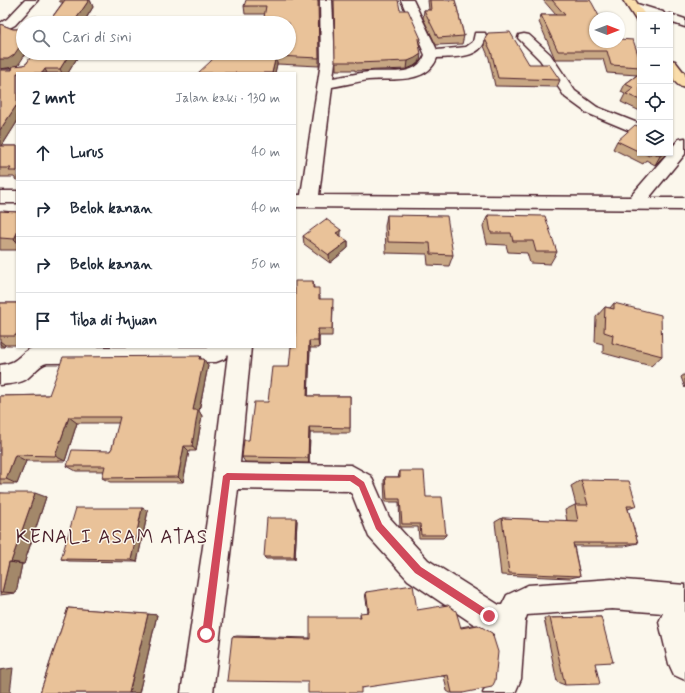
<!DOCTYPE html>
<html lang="id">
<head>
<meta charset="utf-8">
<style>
	body { margin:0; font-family:Mynerve,sans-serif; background:#f6f6f7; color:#1f2937 }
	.controls { position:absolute; right:12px; top:12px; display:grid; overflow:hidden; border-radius:0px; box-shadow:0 1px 3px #0004 }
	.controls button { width:36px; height:36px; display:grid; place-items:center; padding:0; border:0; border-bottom:1px solid #e0e1e3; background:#fff; color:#1f2937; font:20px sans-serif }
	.compass { position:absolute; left:589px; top:12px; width:36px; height:36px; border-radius:50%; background:#fff; box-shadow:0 1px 3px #0004; rotate:90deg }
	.stop { position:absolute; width:12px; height:12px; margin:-9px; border:3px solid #d1495b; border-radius:50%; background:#fff }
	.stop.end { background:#d1495b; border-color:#fff; box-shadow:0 1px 4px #0008 }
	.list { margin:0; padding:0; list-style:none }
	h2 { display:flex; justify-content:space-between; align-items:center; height:52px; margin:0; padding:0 16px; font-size:17px }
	h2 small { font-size:13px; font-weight:400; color:#747a83 }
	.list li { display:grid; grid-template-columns:26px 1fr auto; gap:12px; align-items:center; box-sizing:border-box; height:56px; padding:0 16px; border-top:1px solid #e0e1e3 }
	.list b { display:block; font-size:15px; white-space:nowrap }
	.list em { font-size:13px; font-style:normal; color:#747a83 }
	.icon { flex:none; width:22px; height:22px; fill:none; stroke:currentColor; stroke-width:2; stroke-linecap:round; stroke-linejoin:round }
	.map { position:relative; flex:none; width:685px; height:693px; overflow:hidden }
	.search { position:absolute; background:#fff; box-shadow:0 1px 3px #0004; left:16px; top:16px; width:280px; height:44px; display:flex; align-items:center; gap:10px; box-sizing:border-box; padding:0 14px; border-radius:22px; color:#747a83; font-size:15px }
	.panel { position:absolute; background:#fff; box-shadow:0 1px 3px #0004; left:16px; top:72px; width:280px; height:276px; border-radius:0px }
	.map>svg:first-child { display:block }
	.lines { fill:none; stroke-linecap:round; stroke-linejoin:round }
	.minor-casing { stroke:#4a1f2b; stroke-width:3 }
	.major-casing { stroke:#4a1f2b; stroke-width:3 }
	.minor { fill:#fbf7ec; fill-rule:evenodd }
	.major { fill:#faddab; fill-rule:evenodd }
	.wall { fill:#c8a784; stroke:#4a1f2b }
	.shaded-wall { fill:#a3886b; stroke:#4a1f2b }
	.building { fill:#e9c299; stroke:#4a1f2b }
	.route { fill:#d1495b }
	.labels { text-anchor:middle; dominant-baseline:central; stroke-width:3; stroke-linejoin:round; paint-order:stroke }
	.near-quarter-label { font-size:19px; letter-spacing:1px; fill:#4a1f2b; stroke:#fbf7ec }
</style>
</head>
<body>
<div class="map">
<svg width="685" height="693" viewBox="0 0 685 693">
	<rect width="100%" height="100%" fill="#fbf7ec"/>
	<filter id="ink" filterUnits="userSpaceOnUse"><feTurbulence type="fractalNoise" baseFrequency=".025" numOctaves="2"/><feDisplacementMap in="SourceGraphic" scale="8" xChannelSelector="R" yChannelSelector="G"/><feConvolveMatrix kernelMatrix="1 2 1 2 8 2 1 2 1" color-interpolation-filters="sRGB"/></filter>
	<g filter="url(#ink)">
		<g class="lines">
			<g class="minor-casing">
				<path id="minor" d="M 25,0 L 38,0 L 15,25 L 0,33 L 0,23 L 7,19 Z
					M 320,0 L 332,0 L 335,62 L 333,78 C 345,76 358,73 370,72 C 389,70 416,78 425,55 L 401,0 L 413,0 L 437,50 L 466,47 L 473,42 L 475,33 L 485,33 L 486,36 C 483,59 455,57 437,58 C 427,85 391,78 368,80 C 356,82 344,85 332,87 L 319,195 L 630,197 L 668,153 L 670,153 L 670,150 L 679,139 L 685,138 L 685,154 L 649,198 L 685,198 L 685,210 L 295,207 L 295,195 L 301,195 L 321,62 Z
					M 634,3 L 663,12 L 665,15 C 654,15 635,17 628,7 L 630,4 Z
					M 670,14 L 685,19 L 685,27 L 670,22 L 670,15 L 667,15 Z
					M 524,34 L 529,35 L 550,54 L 575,91 L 597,107 L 640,124 L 640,135 L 587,113 L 565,97 L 540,60 L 518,38 L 519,35 Z
					M 0,191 L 17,191 L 17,203 L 0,203 Z
					M 34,347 L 251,347 L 240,463 L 351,465 L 371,476 L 389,517 L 428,560 L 499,605 L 502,605 L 507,595 L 528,585 L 612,579 L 685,585 L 685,680 L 674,675 L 669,664 L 659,622 L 663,613 L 612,609 L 527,615 L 525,621 L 521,679 L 515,693 L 483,693 L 489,678 L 494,634 L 478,627 L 408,580 L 369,537 L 352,494 L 348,491 L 238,489 L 213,693 L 181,693 L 207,520 L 228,354 L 224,359 L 216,362 L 47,363 C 38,365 33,375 25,380 C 18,384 8,384 0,385 L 0,365 C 20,363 18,353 34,347 Z"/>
			</g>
			<g class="major-casing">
				<path id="major" d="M 623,0 L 635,0 L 645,15 L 640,15 L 640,21 L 636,20 Z
					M 670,60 L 675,61 L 685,74 L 685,88 C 672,85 670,71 670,60 Z"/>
			</g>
			<use href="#minor" class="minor"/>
			<use href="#major" class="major"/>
		</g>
		<path class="wall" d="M 59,0 L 90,0 L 93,7 L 86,19 L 99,18 L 101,23 L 48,23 L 63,2 L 60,2 Z
			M 319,0 L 319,66 L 277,64 L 275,73 L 198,73 L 289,53 L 265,14 L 245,14 L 244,6 Z
			M 334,0 L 400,10 L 421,39 L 419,46 L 420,61 L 414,66 L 407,69 L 355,71 L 355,70 L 336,70 Z
			M 428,0 L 455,0 L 464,36 L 462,44 L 436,45 L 423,18 L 424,10 L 429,10 Z
			M 543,0 L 590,0 L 595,42 L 640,60 L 640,111 L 621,102 L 625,94 L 621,92 L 625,84 L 637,75 L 607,73 L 603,59 L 555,59 L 539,22 L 541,15 L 556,15 Z
			M 0,24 L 13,29 L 23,29 L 23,53 L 19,64 L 17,66 L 24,65 L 27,63 L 33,53 L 80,53 L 68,73 L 17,73 L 17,122 L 2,146 L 17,146 L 17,180 L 16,180 L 14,177 L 0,177 L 0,70 L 12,70 L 12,68 L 0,69 Z
			M 485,39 L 529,64 L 560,80 L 557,87 L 495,86 L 489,58 L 484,46 Z
			M 640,127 L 640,153 L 667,153 L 655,165 L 646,160 L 643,164 L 613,149 L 617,141 Z
			M 0,211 L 17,212 L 17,250 L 0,250 Z
			M 387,215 L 453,255 L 449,266 L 428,265 L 427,254 L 386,253 L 385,226 Z
			M 488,215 L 557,252 L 550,264 L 530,263 L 527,253 L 508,252 L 506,245 L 487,244 L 483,226 Z
			M 303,236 L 348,241 L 348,248 L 330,263 L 304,244 Z
			M 313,281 L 314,288 L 320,296 L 320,299 L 333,307 L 332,336 L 319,336 L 319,348 L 310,348 L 308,396 L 350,396 L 350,433 L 310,433 L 309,463 L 245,462 L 242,457 L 249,440 L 268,402 L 289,367 Z
			M 0,303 L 17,303 L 17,345 L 5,345 L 4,347 L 0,347 Z
			M 614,303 L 662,356 L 651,366 L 603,353 L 603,344 L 595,342 L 596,317 L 605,307 L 610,308 Z
			M 201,359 L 208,366 L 199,411 L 202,416 L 196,451 L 189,451 L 183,482 L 110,482 L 102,478 L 104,471 L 76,471 L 67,466 L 110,451 L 112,448 L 119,423 L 77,423 L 65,461 L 26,461 L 17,484 L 0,484 L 0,396 L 49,395 Z
			M 685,374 L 685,388 L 681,377 Z
			M 400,471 L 426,497 L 446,535 L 443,538 L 419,538 L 418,527 L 400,527 L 399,502 L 385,502 L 384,481 L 385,477 L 398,477 Z
			M 581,480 L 637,506 L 628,509 L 638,543 L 625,546 L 574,546 L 580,576 L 570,578 L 501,575 L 495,522 L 502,518 L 567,521 L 565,510 L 575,505 L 576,505 L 571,486 Z
			M 0,493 L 46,497 L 24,564 L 22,564 L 16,593 L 0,595 Z
			M 142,508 L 148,511 L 137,562 L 69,561 L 61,559 Z
			M 296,518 L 297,521 L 295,559 L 266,559 L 264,557 Z
			M 366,592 L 417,610 L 461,627 L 472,625 L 478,625 L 463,693 L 450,693 L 447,691 L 444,676 L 308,682 L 232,637 L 237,636 L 310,638 L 360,617 L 360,614 L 368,612 L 365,593 Z
			M 68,608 L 157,615 L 139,693 L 40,693 Z
			M 601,617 L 565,685 L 557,682 L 544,618 Z"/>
		<path class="shaded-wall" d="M 89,0 L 90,0 L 93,7 L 83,23 L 76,19 Z
			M 99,18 L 101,23 L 98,23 Z
			M 22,43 L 23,44 L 23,53 L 26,53 L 19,64 L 14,67 L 0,69 L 0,59 Z
			M 70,53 L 80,53 L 68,73 L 62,73 L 60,69 Z
			M 421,54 L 420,61 L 414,66 L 407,69 L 408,61 Z
			M 276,56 L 277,64 L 275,73 L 272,73 Z
			M 45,69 L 47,73 L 42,73 Z
			M 16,106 L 17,108 L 17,122 L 0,149 L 0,130 Z
			M 664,153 L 667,153 L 655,165 L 660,156 Z
			M 341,230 L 341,238 L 336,233 Z
			M 17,233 L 17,242 L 14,239 Z
			M 348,241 L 348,248 L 330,263 L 329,255 Z
			M 318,329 L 319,336 L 319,348 L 318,341 Z
			M 0,341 L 5,345 L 4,347 L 0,344 Z
			M 309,341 L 310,348 L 308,402 L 307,396 Z
			M 200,356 L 203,362 L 204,359 L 208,366 L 199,411 L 202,416 L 196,451 L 192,446 L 193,410 Z
			M 69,417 L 77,423 L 65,461 L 55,456 Z
			M 309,427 L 310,433 L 309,463 L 308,458 Z
			M 184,446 L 189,451 L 183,482 L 178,477 Z
			M 15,455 L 26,461 L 17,484 L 6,479 Z
			M 35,493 L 46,497 L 24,564 L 11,562 Z
			M 142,508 L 148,511 L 137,562 L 131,560 Z
			M 296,518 L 297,521 L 295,559 L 294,557 Z
			M 9,562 L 22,564 L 16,593 L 2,592 Z
			M 148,614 L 157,615 L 139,693 L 129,693 Z
			M 13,668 L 10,693 L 0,693 L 0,670 Z"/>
		<path class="building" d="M 65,0 L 89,0 L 76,19 L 99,18 L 98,23 L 48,23 Z
			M 246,0 L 318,0 L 319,58 L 276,56 L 272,73 L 198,73 L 211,61 L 216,53 L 289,53 L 289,23 L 263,23 L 266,6 L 244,6 Z
			M 334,0 L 398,0 L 400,10 L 408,10 L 421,39 L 418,39 L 421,54 L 415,58 L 408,61 L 356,63 L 355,62 L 335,62 Z
			M 430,0 L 455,0 L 464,36 L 438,38 L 424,10 L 431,10 Z
			M 552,0 L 590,0 L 592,3 L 600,18 L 595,18 L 595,42 L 619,42 L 619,39 L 633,40 L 640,60 L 640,67 L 611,65 L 607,51 L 558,51 L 541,15 L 565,15 Z
			M 0,24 L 13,29 L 23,29 L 23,43 L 22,43 L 14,55 L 8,59 L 0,59 Z
			M 510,32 L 529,64 L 549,64 L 560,80 L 498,78 L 491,51 L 485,39 L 488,33 Z
			M 33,53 L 70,53 L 60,69 L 45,69 L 42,73 L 17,73 L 17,106 L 16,106 L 0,130 L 0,70 L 12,70 L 13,66 L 24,65 L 27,63 Z
			M 640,73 L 640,100 L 626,94 L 634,88 L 625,84 Z
			M 635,125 L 640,127 L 640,152 L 617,141 Z
			M 670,141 L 674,143 L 670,147 Z
			M 0,146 L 17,146 L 17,171 L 9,171 L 11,168 L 0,168 Z
			M 643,153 L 651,153 L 649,156 Z
			M 654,153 L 664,153 L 660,156 Z
			M 0,211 L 17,212 L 17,233 L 14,239 L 0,238 Z
			M 387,215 L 447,216 L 453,255 L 431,254 L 430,243 L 388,242 Z
			M 488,215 L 545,216 L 557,252 L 536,252 L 533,241 L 513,241 L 511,233 L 491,233 Z
			M 326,219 L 341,230 L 336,233 L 348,241 L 329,255 L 303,236 Z
			M 295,281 L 313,281 L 313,288 L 319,288 L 319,299 L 333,299 L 332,329 L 318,329 L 318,341 L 309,341 L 307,396 L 350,396 L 350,428 L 309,427 L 308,458 L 242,457 L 244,440 L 249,440 L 254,402 L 268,402 L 272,367 L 289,367 L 291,347 L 295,347 Z
			M 0,303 L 17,303 L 17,333 L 15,336 L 0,336 Z
			M 614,303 L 661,315 L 662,356 L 612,343 L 613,335 L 604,332 L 605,307 L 614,309 Z
			M 200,356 L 199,359 L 204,359 L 193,410 L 198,410 L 192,446 L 184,446 L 178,477 L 102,478 L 105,466 L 67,466 L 72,450 L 110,451 L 112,448 L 120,417 L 69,417 L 55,456 L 15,455 L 6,479 L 0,479 L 0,396 L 49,395 L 63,357 Z
			M 400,471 L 424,471 L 426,497 L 442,497 L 446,535 L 421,535 L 420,524 L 402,524 L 400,499 L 387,499 L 385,477 L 400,477 Z
			M 581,480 L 629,481 L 637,506 L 627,506 L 638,543 L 573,543 L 580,576 L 509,573 L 502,518 L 578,521 L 575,505 L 588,505 Z
			M 0,493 L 35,493 L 11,562 L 9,562 L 2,592 L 0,593 Z
			M 76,508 L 142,508 L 131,560 L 61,559 Z
			M 267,518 L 296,518 L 294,557 L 264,557 Z
			M 413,585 L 417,610 L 448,605 L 456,611 L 461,628 L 478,625 L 492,633 L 498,652 L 495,681 L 492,687 L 463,693 L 452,693 L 448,675 L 361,688 L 361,693 L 308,693 L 308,682 L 227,681 L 232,637 L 310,639 L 310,617 L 361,617 L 360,613 L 369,612 L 366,592 Z
			M 68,608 L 148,614 L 129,693 L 40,693 Z
			M 601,617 L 613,662 L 595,663 L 600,684 L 565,685 L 550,618 Z"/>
	</g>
	<path class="route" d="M 227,473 L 354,475 L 364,482 L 382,524 L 421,567 L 492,613 L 493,616 L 492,619 L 489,621 L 486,619 L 415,573 L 376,529 L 359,487 L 350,481 L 230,480 L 211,634 L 210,637 L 206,638 L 203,637 L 202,634 L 223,476 Z"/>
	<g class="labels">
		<g class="near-quarter-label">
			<text x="112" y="537">KENALI ASAM ATAS</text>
		</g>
	</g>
</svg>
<div class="controls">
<button>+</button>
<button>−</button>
<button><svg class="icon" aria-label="locate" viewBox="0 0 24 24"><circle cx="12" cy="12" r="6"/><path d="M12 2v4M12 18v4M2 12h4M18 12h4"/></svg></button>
<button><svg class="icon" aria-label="layers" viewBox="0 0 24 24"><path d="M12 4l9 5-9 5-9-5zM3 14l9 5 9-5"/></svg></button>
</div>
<svg class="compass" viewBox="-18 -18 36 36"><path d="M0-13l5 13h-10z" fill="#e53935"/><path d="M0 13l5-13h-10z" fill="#747a83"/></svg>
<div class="stop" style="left:206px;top:634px"></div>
<div class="stop end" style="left:489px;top:616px"></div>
<div class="search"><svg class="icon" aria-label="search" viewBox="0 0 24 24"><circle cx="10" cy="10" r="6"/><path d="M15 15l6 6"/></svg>Cari di sini</div>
<section class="panel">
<h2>2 mnt<small>Jalan kaki · 130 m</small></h2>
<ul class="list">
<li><svg class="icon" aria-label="ahead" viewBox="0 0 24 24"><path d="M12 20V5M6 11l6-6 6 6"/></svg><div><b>Lurus</b></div><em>40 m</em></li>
<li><svg class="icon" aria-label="right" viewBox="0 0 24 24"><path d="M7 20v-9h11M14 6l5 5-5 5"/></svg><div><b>Belok kanan</b></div><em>40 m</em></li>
<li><svg class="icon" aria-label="right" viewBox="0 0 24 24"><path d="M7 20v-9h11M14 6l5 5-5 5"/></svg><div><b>Belok kanan</b></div><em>50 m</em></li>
<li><svg class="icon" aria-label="arrive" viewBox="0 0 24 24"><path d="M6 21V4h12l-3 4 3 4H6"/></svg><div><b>Tiba di tujuan</b></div></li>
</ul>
</section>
</div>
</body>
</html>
